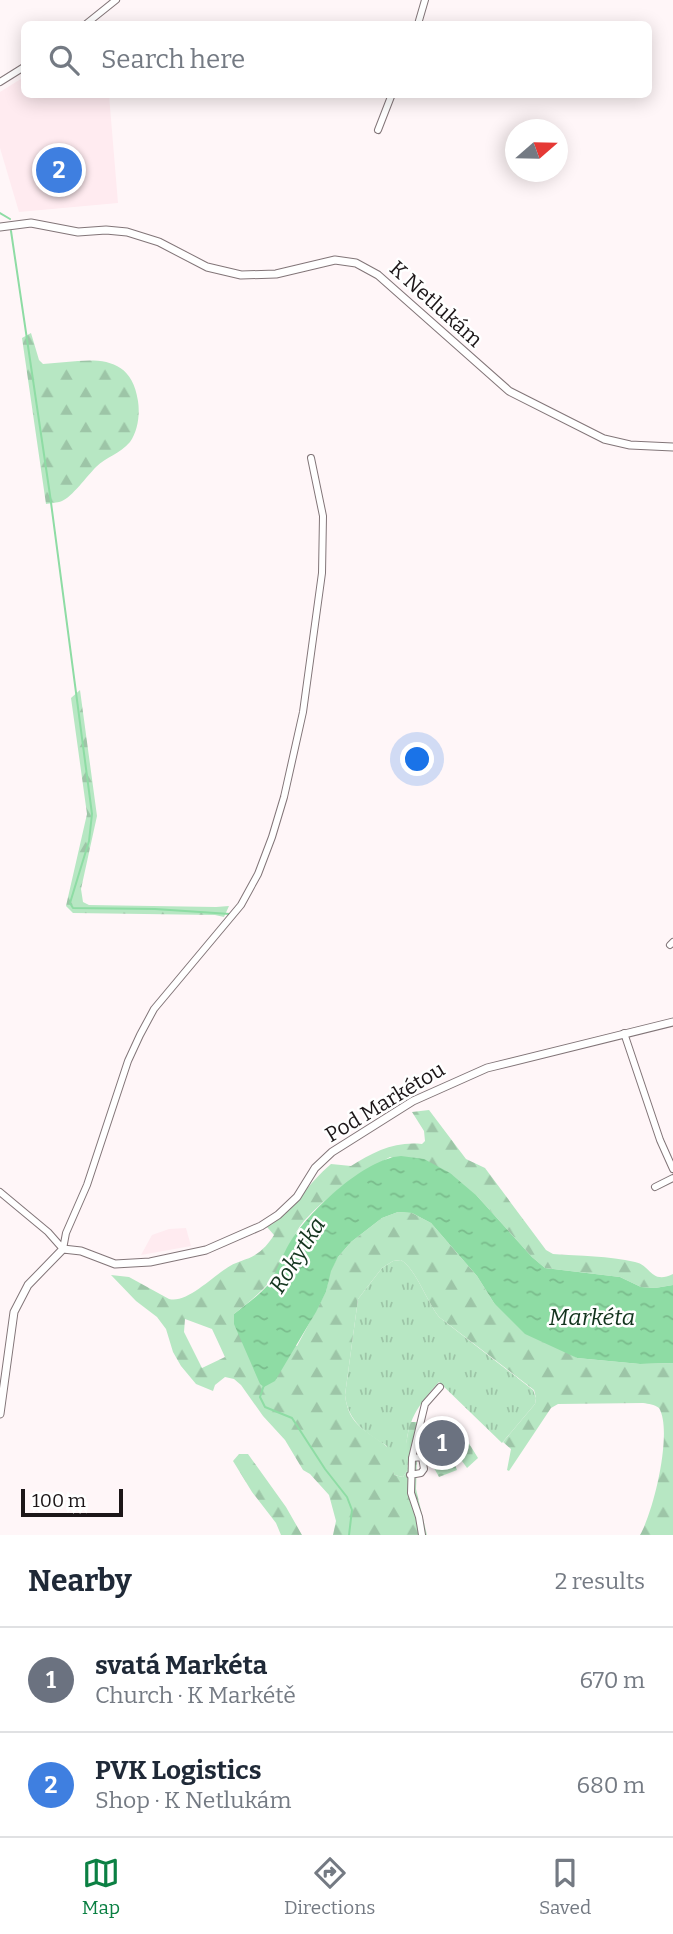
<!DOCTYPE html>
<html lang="en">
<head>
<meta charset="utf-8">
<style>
	body { margin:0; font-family:Bitter,serif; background:#f6f6f7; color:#1f2937 }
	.compass { position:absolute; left:505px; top:119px; width:63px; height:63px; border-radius:50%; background:#fff; box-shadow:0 4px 18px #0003; rotate:70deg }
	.scale { position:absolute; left:21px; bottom:18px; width:102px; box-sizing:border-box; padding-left:7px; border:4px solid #1c1618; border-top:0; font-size:19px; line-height:24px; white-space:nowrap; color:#1c1618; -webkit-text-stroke:5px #fff; paint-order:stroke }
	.you { position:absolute; left:418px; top:760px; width:24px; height:24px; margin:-18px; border:5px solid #fff; border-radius:50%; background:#1a73e8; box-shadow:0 0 0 10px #1a73e833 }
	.badge { display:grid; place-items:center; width:46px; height:46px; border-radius:50%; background:#0b8043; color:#fff; font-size:23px; font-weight:700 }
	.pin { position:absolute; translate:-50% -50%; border:4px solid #fff; box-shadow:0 2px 7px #0006 }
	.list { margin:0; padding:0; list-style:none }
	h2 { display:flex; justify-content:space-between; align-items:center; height:91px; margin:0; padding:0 28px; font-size:30px }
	h2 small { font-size:23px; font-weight:400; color:#747a83 }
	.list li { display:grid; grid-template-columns:46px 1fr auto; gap:21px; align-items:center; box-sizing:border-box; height:105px; padding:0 28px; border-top:2px solid #e0e1e3 }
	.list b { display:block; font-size:26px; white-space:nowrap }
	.list p { margin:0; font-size:23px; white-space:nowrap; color:#747a83 }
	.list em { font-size:23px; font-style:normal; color:#747a83 }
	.icon { flex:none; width:38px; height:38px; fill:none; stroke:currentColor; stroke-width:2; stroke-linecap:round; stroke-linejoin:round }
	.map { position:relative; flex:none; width:673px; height:1535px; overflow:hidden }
	.search { position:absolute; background:#fff; box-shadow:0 4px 18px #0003; left:21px; right:21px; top:21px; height:77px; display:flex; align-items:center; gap:18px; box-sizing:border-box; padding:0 24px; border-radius:10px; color:#747a83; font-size:26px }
	.sheet { height:301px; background:#fff }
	nav { display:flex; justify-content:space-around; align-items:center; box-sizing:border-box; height:98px; border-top:2px solid #e0e1e3; background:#fff; font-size:19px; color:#747a83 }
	nav a { display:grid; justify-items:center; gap:4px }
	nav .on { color:#0b8043 }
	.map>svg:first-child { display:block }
	.built { fill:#ffebf0 }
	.grass { fill:url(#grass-tufts) }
	.forest { fill:url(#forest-firs); fill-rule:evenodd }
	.cemetery { fill:url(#cemetery-stones) }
	.water { fill:url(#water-ripples) }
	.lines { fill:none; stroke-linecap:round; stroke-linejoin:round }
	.stream { stroke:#8edca4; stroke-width:2 }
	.minor-casing { stroke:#827578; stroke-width:8 }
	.tertiary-casing { stroke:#827578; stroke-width:9 }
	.minor { stroke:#fff; stroke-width:6 }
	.tertiary { stroke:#fff; stroke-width:7 }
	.labels { text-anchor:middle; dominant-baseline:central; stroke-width:5; stroke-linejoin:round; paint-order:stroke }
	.street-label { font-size:21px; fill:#1c1618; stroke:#fff }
	.water-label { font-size:23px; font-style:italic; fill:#13341e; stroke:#fff }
</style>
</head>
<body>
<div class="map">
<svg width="673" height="1535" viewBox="0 0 673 1535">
	<defs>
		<pattern id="grass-tufts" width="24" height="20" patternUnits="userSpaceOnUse" patternTransform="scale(1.75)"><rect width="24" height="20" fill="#b7e7c3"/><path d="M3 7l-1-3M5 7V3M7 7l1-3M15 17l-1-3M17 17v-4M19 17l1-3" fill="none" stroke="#9dc5a7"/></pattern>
		<pattern id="forest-firs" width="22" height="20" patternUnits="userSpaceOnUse" patternTransform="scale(1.75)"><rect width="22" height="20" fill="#b7e7c3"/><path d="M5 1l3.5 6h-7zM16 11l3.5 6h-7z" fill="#9dc5a7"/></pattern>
		<pattern id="cemetery-stones" width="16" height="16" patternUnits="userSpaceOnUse" patternTransform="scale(1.75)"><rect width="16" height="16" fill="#b7e7c3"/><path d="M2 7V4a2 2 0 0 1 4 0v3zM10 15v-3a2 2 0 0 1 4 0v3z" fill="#9dc5a7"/></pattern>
		<pattern id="water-ripples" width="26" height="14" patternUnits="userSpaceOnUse" patternTransform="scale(1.75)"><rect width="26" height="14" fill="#8edca4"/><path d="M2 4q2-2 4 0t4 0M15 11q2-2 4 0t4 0" fill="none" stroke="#7abc8c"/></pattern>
	</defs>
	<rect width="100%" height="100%" fill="#fff6f8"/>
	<path class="built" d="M 24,77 L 24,94 L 109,95 L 118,203 L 19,212 L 0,148 L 0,92 Z
		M 186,1228 L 191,1246 L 141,1255 L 152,1235 L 169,1229 Z"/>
	<path class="grass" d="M 401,1260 C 416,1269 427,1302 439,1317 L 533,1390 L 536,1398 L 535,1404 L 502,1443 L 439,1382 C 413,1410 402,1430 408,1469 L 403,1477 L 394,1475 L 387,1446 C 366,1433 348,1422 345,1395 L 358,1299 L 382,1268 L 393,1261 Z"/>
	<path class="forest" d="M 31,333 L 39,360 L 43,364 C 83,362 130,347 138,401 C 140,414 138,431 130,442 C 120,454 106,457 96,467 C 87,476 72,497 62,501 C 57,503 50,503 46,504 L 22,338 Z
		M 80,690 L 97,816 L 81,889 L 83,902 L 89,905 L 216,907 L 229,906 L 224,917 L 215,915 L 73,913 L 66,906 L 87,814 L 71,698 Z
		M 429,1110 L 466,1159 L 485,1168 L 546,1250 L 553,1254 C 580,1256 609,1256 635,1262 C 651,1265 651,1285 673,1274 L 673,1285 L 655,1288 L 641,1287 L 620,1277 L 545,1268 L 532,1257 L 477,1196 L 390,1157 C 358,1175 329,1193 304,1221 C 292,1235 288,1252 279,1268 C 269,1287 251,1300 234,1314 L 297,1346 L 326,1292 L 330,1271 L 338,1257 L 351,1242 L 382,1218 L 398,1212 L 412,1213 L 431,1223 L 477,1276 L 494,1303 L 577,1358 L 640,1364 L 673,1363 L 673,1535 L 640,1535 C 654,1511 673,1431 659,1408 C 654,1404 649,1404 643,1403 L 558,1404 L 551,1408 L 509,1471 L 507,1470 L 511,1449 L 503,1442 L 535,1404 L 536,1398 L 534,1390 L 439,1317 C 427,1302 416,1269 401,1260 L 393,1261 L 382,1268 L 358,1299 L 345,1395 C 349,1429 369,1430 391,1450 L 394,1475 L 403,1477 L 408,1469 L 405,1449 L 410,1422 L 423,1422 L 417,1460 L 416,1489 L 427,1535 L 333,1535 L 336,1521 L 329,1495 L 310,1474 L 303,1470 L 285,1440 L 263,1416 L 241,1385 L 234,1379 L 225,1377 L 215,1385 L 213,1391 L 196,1384 L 181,1366 L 173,1352 L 166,1329 L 157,1317 L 136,1301 L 111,1275 L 129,1277 L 169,1299 C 187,1304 214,1275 230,1266 C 238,1261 247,1260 255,1255 C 263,1250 269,1243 274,1235 L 267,1227 C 294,1210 308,1183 331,1164 L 351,1166 C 373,1152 395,1141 422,1144 L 425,1141 L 424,1131 L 412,1112 ZM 185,1319 L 212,1329 L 225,1357 L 202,1368 L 184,1332 Z
		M 239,1454 L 248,1454 L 286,1507 L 302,1535 L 281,1535 L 276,1523 L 252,1492 L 233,1461 Z"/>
	<path class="cemetery" d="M 460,1429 L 478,1458 L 467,1468 L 462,1461 L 455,1465 L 457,1470 L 439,1477 L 423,1448 L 430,1444 L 441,1460 L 455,1450 L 447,1437 Z"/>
	<path class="water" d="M 401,1156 L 424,1159 L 450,1173 L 477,1196 L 532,1257 L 545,1268 L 620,1277 L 641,1287 L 655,1288 L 673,1285 L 673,1363 L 640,1364 L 577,1358 L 525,1334 L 494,1303 L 477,1276 L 431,1223 L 412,1213 L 398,1212 L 382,1218 L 351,1242 L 338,1257 L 331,1271 L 326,1292 L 316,1312 L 275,1381 L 264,1387 L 260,1384 L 234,1324 L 234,1314 C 245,1305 258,1296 267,1286 C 278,1271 282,1254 292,1239 C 312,1209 364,1159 401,1156 Z"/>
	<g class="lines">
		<path class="stream" d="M 0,213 L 10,219
			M 11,231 L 50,495 L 92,814 L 89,841 L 70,903 L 73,908 L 155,909 L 230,914
			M 264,1385 L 260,1397 L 265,1407 L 292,1418 L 325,1469 L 347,1497 L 352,1510 L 349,1535"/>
		<g class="minor-casing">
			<path id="minor" d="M 86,24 L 116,0
				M 418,24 L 425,0
				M 0,82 L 24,67
				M 378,130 L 392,94
				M 670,945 L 673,942
				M 624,1033 L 660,1140 L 673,1169
				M 655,1187 L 673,1178
				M 0,1192 L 48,1232 L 63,1249
				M 63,1249 L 66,1233 L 87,1185 L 128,1061 L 140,1035 L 154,1009 L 241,905 L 258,874 L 272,837 L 284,797 L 303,712 L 322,573 L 323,516 L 311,458
				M 410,1475 L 421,1473 L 424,1469 L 422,1457 L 412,1458
				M 422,1535 L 419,1517 L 411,1493 L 412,1458 L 425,1404 L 440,1387"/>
		</g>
		<g class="tertiary-casing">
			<path id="tertiary" d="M 0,227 L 31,223 L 78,232 L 106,230 L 127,232 L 159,242 L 207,267 L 241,275 L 276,274 L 335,260 L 356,263 L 378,275 L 509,391 L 604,439 L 630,445 L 673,447
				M 0,1414 L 14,1312 L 28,1285 L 63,1249 L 81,1251 L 115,1264 L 150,1262 L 206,1250 L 261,1226 L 278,1215 L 297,1197 L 315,1168 L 332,1152 L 413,1101 L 487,1068 L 673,1022"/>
		</g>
		<use href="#minor" class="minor"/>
		<use href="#tertiary" class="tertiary"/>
	</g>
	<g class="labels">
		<g class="street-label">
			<text transform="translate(436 304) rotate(42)">K Netlukám</text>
			<text transform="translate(385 1102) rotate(-31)">Pod Markétou</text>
		</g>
		<g class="water-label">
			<text transform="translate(297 1255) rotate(-58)">Rokytka</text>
			<text x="592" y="1317">Markéta</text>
		</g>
	</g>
</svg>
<svg class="compass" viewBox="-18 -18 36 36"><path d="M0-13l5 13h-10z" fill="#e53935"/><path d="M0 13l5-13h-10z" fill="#747a83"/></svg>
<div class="scale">100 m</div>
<div class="you"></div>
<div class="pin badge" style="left:442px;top:1443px;background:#6b7280">1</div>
<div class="pin badge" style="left:59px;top:170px;background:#3f7fe0">2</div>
<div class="search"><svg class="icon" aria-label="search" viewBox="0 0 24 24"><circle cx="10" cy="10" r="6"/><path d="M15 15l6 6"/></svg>Search here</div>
</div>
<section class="sheet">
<h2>Nearby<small>2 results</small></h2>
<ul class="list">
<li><span class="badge" style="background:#6b7280">1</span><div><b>svatá Markéta</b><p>Church · K Markétě</p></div><em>670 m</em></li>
<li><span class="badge" style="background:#3f7fe0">2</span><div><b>PVK Logistics</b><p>Shop · K Netlukám</p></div><em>680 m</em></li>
</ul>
</section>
<nav>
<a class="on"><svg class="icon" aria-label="map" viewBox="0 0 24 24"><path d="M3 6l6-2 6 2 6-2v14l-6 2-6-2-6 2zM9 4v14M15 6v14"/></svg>Map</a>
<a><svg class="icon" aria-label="directions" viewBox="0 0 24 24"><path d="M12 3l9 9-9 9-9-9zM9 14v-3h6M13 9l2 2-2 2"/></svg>Directions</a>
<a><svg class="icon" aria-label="saved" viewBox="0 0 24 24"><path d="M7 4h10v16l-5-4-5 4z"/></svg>Saved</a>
</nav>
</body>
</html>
